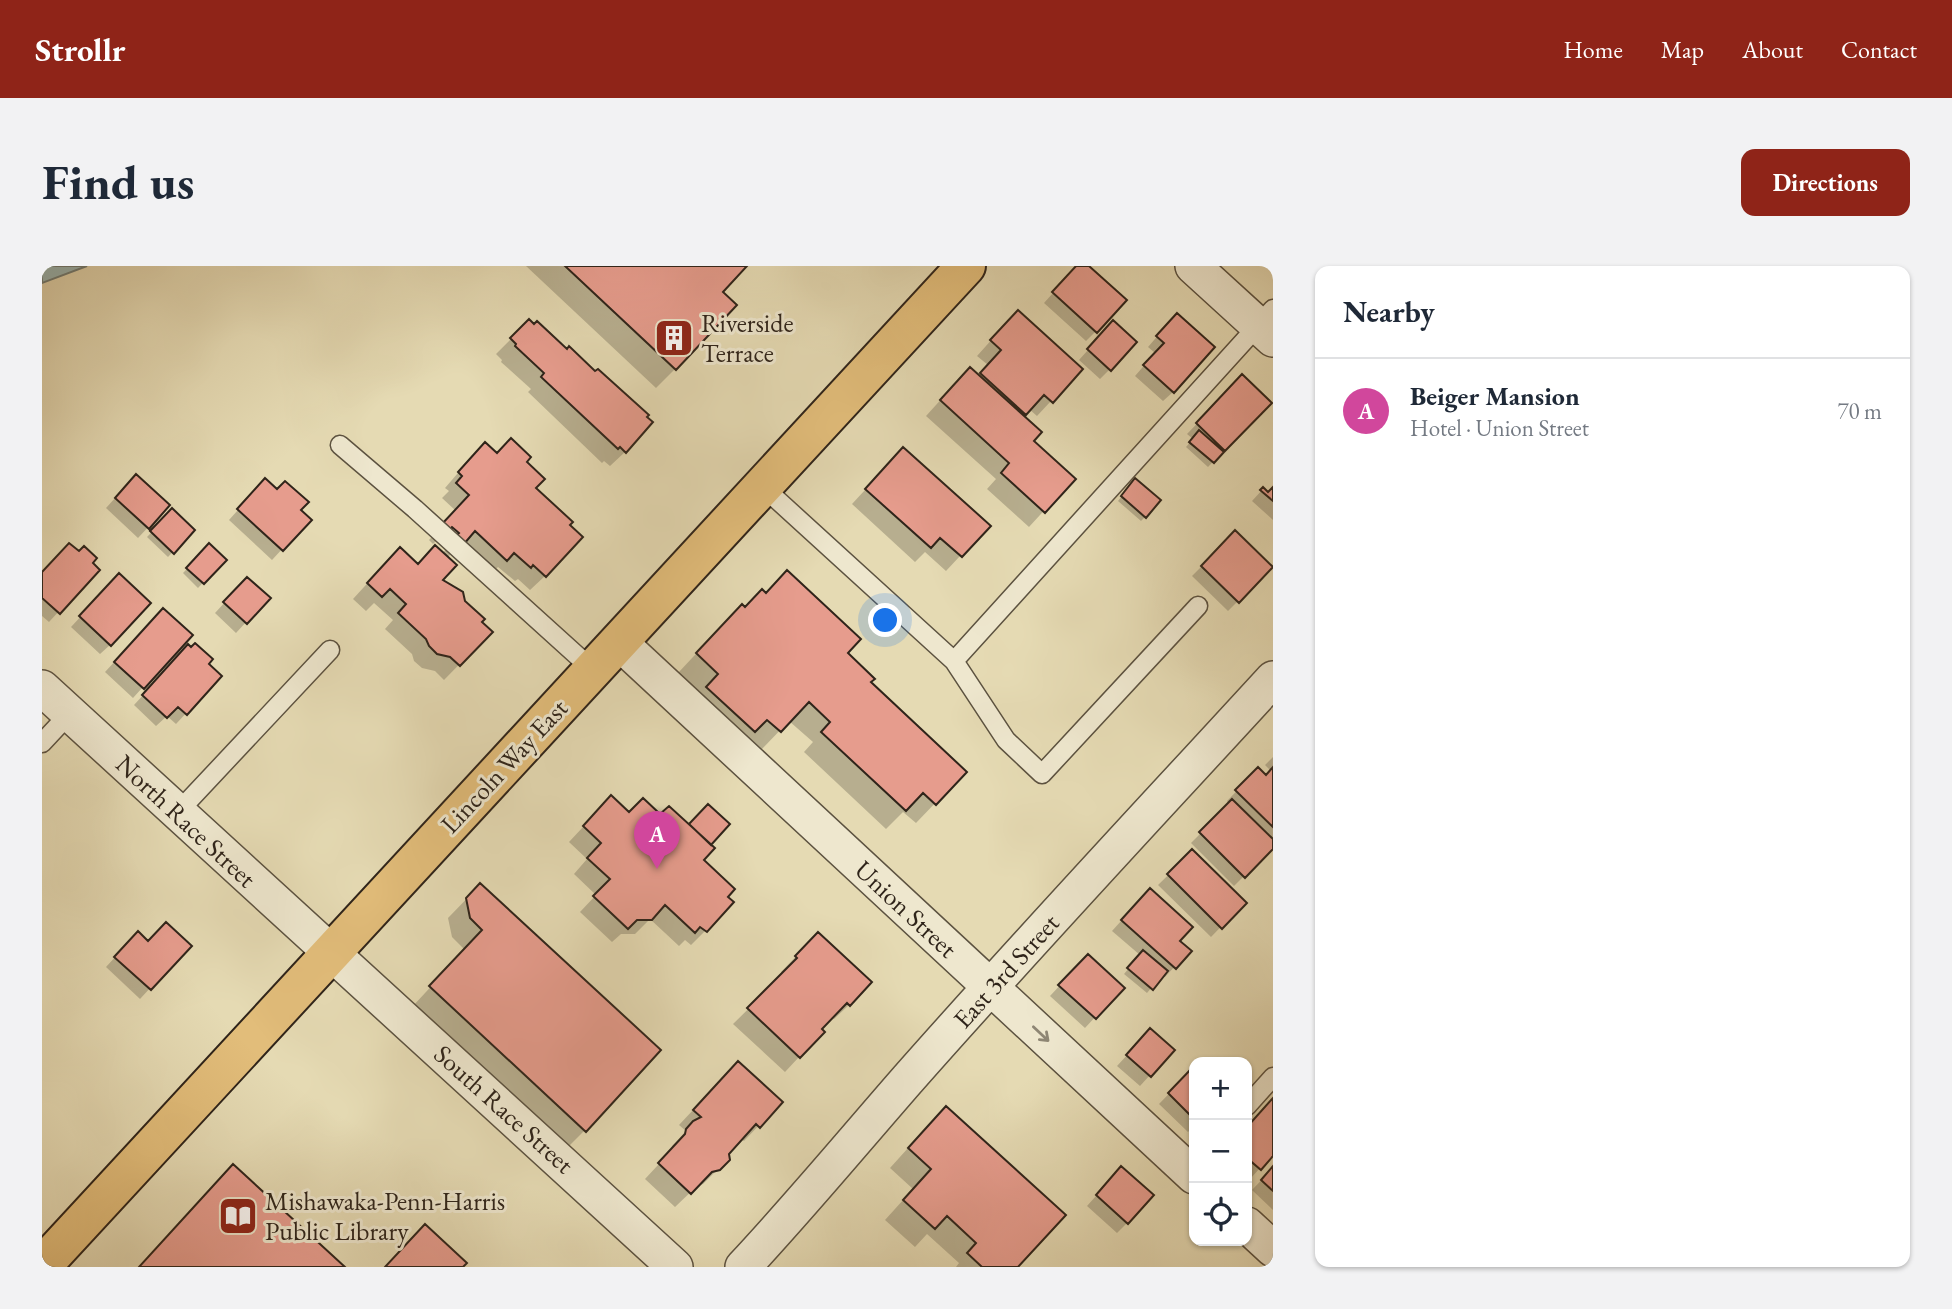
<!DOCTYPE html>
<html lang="en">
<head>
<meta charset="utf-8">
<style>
	body { margin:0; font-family:"EB Garamond",serif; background:#f2f2f3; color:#1f2937 }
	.controls { position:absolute; right:21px; bottom:21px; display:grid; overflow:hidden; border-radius:14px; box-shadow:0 2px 5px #0004 }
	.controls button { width:63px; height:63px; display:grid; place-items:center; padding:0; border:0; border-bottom:2px solid #e0e1e3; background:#fff; color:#1f2937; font:35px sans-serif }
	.you { position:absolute; left:844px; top:355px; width:24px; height:24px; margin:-18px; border:5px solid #fff; border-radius:50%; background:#1a73e8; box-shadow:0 0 0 10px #1a73e833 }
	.badge { display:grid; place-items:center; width:46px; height:46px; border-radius:50%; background:#8f2418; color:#fff; font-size:23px; font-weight:700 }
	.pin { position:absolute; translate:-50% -58px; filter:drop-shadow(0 2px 4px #0008) }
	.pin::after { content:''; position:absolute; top:37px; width:24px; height:21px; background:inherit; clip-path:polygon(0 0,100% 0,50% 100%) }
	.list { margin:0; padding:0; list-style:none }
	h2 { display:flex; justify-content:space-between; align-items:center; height:91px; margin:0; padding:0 28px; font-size:30px }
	h2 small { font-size:23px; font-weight:400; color:#747a83 }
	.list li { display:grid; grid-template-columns:46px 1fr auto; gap:21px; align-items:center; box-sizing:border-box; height:105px; padding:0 28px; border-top:2px solid #e0e1e3 }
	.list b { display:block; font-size:26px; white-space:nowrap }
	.list p { margin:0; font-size:23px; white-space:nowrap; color:#747a83 }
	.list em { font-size:23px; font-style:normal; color:#747a83 }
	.icon { flex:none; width:38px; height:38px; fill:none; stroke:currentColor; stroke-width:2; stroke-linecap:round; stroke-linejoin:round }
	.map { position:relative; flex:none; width:1231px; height:1001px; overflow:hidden; border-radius:14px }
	header { display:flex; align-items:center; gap:42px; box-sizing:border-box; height:98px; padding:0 35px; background:#8f2418; color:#fff }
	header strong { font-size:33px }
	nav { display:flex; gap:38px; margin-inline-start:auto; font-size:24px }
	.intro { display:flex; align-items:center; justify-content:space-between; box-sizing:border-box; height:168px; padding:0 42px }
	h1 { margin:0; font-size:49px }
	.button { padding:18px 32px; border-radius:14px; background:#8f2418; color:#fff; font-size:24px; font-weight:700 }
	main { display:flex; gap:42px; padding:0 42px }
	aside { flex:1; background:#fff; border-radius:14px; box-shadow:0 2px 5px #0004 }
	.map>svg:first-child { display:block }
	.water { fill:#99b8b6; stroke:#6f7d78; stroke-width:2 }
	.shadow { fill:#0003 }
	.building { fill:#e69c8d; stroke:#2f241a; stroke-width:2 }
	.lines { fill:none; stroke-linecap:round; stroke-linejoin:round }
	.service-casing { stroke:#5c5240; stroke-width:21 }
	.minor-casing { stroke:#5c5240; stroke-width:38 }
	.primary-casing { stroke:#2f241a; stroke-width:42 }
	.service { stroke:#eee7ce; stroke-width:18 }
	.minor { stroke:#eee7ce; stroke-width:35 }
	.primary { stroke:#e2bd7a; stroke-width:38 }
	.oneway { stroke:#8e8674 }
	.labels { text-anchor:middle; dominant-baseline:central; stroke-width:6; stroke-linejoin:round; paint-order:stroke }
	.poi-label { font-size:26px; fill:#2f241a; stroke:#eee7ce; text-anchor:start }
	.street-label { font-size:26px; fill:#2f241a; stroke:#eee7ce }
</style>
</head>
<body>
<header>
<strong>Strollr</strong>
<nav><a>Home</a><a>Map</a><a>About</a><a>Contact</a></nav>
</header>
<div class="intro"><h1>Find us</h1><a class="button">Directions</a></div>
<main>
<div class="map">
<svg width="1231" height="1001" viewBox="0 0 1231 1001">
	<rect width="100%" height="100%" fill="#e5dab3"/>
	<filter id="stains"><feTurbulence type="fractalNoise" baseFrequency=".00286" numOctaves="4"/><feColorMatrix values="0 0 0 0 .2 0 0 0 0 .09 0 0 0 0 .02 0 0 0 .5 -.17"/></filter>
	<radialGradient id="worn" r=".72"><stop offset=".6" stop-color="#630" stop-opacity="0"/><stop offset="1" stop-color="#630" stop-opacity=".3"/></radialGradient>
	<path class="water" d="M 0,0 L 45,0 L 0,17 Z"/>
	<path class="shadow" d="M 484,0 L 703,0 L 679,26 L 633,103 L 614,122 Z
		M 1035,0 L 1045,0 L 1054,65 L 1044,75 L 1002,37 Z
		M 487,55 L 553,107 L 583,186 L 568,200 L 562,195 L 560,197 L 486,126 L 489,123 L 459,96 L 460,94 L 454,88 Z
		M 1125,59 L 1131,126 L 1121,135 L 1093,110 L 1113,87 L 1106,81 Z
		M 961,61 L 1009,135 L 995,150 L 987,143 L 979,151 L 989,175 L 1031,213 L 987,261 L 945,223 L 954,213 L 884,150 L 913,118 L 935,111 L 946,99 L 935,90 Z
		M 1062,66 L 1068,103 L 1058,113 L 1037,94 Z
		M 1200,111 L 1227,137 L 1166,201 L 1144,181 L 1151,173 L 1145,168 Z
		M 454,189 L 482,196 L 492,222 L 503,310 L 488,324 L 476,313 L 473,315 L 456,301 L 449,308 L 418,279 L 405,292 L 398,315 L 422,336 L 437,356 L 449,366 L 402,414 L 393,405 L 380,402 L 372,395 L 370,388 L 343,363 L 351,354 L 332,337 L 324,345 L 311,333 L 343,298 L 375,299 L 400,288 L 404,283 L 395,274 L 391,278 L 387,274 L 414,245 L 400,232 L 407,225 L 403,222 L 428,193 Z
		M 847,198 L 946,260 L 904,305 L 883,286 L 873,296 L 810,238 Z
		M 1089,219 L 1103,251 L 1099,255 L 1076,235 Z
		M 84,220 L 126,240 L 96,272 L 64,242 Z
		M 1231,222 L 1231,254 L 1210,235 L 1221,223 L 1226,228 Z
		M 213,225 L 256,244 L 267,254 L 230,294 L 187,254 Z
		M 130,245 L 151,264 L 126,291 L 105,271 Z
		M 1193,267 L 1229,302 L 1186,345 L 1150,310 Z
		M 167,280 L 182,294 L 156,322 L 141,307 Z
		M 48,297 L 55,304 L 7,356 L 0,350 L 0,307 Z
		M 68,319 L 68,379 L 58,388 L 29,361 Z
		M 195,323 L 226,332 L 194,367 L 173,347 Z
		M 111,354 L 148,369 L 91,432 L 63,406 Z
		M 681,359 L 803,387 L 827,416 L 923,506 L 874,557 L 861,546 L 844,563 L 762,486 L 771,476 L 747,455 L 719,484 L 636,407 Z
		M 136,391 L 164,398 L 178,411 L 134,458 L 125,450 L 114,460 L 92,439 Z
		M 1231,491 L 1231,581 L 1192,620 L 1149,577 L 1187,539 L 1185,535 L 1216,503 L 1223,511 L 1229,505 L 1223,499 Z
		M 666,540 L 667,579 L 660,594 L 663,665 L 649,679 L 643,674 L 637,680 L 608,653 L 593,668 L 579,668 L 570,676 L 538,646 L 554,629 L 532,608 L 545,593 L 527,576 L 555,546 L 618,551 L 647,561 Z
		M 1150,586 L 1202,637 L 1169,671 L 1116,619 Z
		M 438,619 L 543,864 L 524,883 L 370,741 L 423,684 L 410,671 L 406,652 Z
		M 1098,634 L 1147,685 L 1123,711 L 1120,709 L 1105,727 L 1082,708 L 1098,689 L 1070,665 Z
		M 86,677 L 106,677 L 147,680 L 98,733 L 64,701 Z
		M 761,683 L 807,739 L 792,753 L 789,751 L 757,791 L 743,806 L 691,758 L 742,708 L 739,706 Z
		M 1036,700 L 1080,722 L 1043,762 L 1008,730 Z
		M 1099,774 L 1131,784 L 1098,820 L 1075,800 Z
		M 1151,803 L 1152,860 L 1146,866 L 1117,838 Z
		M 681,812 L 739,836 L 702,875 L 698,872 L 685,887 L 686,893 L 661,918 L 655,920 L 633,941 L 603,913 L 629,885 L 630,880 L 644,865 L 637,859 Z
		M 1221,844 L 1231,888 L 1208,913 L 1205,910 L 1205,863 Z
		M 885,861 L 974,1001 L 914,1001 L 917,997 L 885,968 L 873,981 L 843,954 L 871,923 L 848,902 Z
		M 1231,902 L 1231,944 L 1210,924 Z
		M 1070,912 L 1085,957 L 1075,967 L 1045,940 Z"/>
	<path class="building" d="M 523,0 L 705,0 L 681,26 L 695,39 L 634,104 Z
		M 1034,0 L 1047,0 L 1085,34 L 1055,67 L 1010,26 Z
		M 976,44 L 1041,103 L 1011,137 L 1002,129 L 984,149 L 938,107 L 959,84 L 948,74 Z
		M 1135,47 L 1173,81 L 1132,127 L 1101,99 L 1122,77 L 1114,70 Z
		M 487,53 L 492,58 L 495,55 L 525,83 L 527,80 L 553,105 L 556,103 L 607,149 L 605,151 L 611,156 L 584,187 L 578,181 L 576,183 L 499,111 L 502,107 L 473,80 L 474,78 L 468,72 Z
		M 1071,54 L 1095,76 L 1069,105 L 1045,83 Z
		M 928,101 L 1000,166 L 992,175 L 1034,213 L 1003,247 L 959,207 L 967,197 L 898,134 Z
		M 1200,108 L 1230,137 L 1183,185 L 1154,157 Z
		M 1157,164 L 1182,186 L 1172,197 L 1147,176 Z
		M 469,172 L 489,191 L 485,196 L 503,213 L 494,222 L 531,256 L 528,259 L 541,271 L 504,311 L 491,299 L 489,302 L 472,287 L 465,295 L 433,265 L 422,278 L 414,270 L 417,267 L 410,261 L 407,264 L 400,258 L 427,229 L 414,217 L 420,210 L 416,206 L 443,176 L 455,187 Z
		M 861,181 L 949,260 L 920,291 L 898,272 L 889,282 L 823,223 Z
		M 94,208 L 128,239 L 107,263 L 73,232 Z
		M 223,212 L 235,223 L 243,215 L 267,236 L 259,244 L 270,254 L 241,285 L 195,243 Z
		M 1093,212 L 1119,234 L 1104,252 L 1079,230 Z
		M 1221,221 L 1226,226 L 1231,221 L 1231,235 L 1218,224 Z
		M 130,242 L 153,264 L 132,288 L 108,265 Z
		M 1193,264 L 1231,301 L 1197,337 L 1159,300 Z
		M 27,277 L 37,285 L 42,280 L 55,292 L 51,297 L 58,304 L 18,348 L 0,332 L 0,306 Z
		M 167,277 L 185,294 L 162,318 L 144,302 Z
		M 393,279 L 415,299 L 401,314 L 421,326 L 423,335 L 443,353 L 440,356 L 451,366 L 418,400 L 408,391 L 395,388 L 387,380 L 384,373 L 356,347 L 364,338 L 348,323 L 340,331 L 325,317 L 358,281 L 376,298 Z
		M 745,304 L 819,373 L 806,387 L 833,413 L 829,416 L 925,506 L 894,539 L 881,527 L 864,545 L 779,466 L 788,456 L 767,436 L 739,466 L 725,454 L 713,466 L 664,421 L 676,408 L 654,387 L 700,338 L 703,341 L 720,323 L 724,327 Z
		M 77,307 L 109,337 L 69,380 L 37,350 Z
		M 205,311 L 229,332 L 205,358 L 181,336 Z
		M 121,342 L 151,369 L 102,423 L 72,396 Z
		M 153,377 L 171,393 L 167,398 L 180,410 L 145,449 L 136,441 L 125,452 L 100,429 L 146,378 L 149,381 Z
		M 1216,501 L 1224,509 L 1231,501 L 1231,561 L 1193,524 Z
		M 569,529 L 587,546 L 601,532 L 618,548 L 627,540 L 673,582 L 662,594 L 693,623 L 686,631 L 692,636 L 665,666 L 658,661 L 653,667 L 623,639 L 610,654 L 595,654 L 586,663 L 551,630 L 568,613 L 545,592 L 559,577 L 541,560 Z
		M 1190,533 L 1231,573 L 1231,583 L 1203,612 L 1157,566 Z
		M 666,538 L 688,558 L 669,579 L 647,558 Z
		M 1150,583 L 1205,637 L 1180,663 L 1125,608 Z
		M 438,617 L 619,784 L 544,866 L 387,720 L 440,664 L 428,652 L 424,632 Z
		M 1108,622 L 1151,661 L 1138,675 L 1150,685 L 1134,703 L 1079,654 Z
		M 124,656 L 150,680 L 109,724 L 72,691 L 96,665 L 106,675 Z
		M 776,666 L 830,716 L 808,740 L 805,737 L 780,763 L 783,766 L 758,792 L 705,742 L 755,692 L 753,690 Z
		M 1101,684 L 1126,705 L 1111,724 L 1085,702 Z
		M 1046,688 L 1083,722 L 1054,753 L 1016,719 Z
		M 1108,762 L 1133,784 L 1109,811 L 1084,789 Z
		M 696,795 L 741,836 L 718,862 L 714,858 L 687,888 L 688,894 L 678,904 L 670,906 L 649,928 L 616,897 L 643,868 L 644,863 L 651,855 L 659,851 L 651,844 Z
		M 1151,801 L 1152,802 L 1152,853 L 1126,827 Z
		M 1231,832 L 1231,890 L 1219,904 L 1205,892 L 1205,861 Z
		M 904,840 L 1024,949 L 976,1001 L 940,1001 L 925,987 L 934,977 L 905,950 L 893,963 L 861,934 L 889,903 L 866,882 Z
		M 191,898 L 303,1001 L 97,1001 Z
		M 1079,900 L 1112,929 L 1086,958 L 1054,929 Z
		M 1231,900 L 1231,925 L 1219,914 Z
		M 383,958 L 425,997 L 421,1001 L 343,1001 Z"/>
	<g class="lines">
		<g class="service-casing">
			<path id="service" d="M 298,179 L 373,243 L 551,404
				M 720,220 L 912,395 L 964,474 L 1000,508 L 1156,340
				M 912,395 L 1231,43
				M 0,477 L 28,447
				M 136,546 L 288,384
				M 1205,840 L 1231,811"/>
		</g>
		<g class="minor-casing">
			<path id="minor" d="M 1151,0 L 1231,73
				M 577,376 L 1152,910
				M 0,422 L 633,1001
				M 1205,959 L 1231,983
				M 701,1001 C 758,940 811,876 866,813 C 985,678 1109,546 1231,413"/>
		</g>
		<g class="primary-casing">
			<path id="primary" d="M 0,1000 L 924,0"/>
		</g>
		<use href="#service" class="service"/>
		<use href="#minor" class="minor"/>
		<use href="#primary" class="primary"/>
	</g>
	<defs><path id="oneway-shaft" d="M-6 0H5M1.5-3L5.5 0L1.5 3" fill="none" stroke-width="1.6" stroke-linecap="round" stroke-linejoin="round" transform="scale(1.75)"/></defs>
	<use class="oneway" href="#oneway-shaft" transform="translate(999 768) rotate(43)"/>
	<defs>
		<g id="building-square" transform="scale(2.0125)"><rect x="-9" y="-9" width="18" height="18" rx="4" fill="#8f2418" stroke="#eee7ce"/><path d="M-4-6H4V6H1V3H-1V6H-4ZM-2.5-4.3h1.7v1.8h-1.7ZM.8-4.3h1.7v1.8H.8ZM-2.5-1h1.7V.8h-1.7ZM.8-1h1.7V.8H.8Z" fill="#fff"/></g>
		<g id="library-square" transform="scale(2.0125)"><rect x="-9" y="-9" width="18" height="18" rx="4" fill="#8f2418" stroke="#eee7ce"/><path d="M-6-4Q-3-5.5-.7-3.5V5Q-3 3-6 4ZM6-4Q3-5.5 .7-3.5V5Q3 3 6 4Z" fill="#fff"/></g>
	</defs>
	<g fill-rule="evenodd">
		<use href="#building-square" x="632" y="72"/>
		<use href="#library-square" x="196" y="950"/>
	</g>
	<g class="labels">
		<g class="poi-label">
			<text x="659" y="57">Riverside<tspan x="659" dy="30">Terrace</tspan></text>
			<text x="223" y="935">Mishawaka-Penn-Harris<tspan x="223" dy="30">Public Library</tspan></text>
		</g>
		<g class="street-label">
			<text transform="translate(462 500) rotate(-47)">Lincoln Way East</text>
			<text transform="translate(144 555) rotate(43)">North Race Street</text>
			<text transform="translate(864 643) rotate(43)">Union Street</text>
			<text transform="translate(964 705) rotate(-48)">East 3rd Street</text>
			<text transform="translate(462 843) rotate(42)">South Race Street</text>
		</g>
	</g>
	<rect width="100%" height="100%" filter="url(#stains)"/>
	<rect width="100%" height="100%" fill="url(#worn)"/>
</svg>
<div class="controls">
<button>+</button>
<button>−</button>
<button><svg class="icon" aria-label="locate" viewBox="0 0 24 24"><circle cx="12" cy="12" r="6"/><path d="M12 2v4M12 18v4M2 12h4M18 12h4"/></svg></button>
</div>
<div class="you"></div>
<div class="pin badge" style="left:615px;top:603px;background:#d1479c">A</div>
</div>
<aside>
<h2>Nearby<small></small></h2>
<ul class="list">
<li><span class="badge" style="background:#d1479c">A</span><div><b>Beiger Mansion</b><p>Hotel · Union Street</p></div><em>70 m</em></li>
</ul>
</aside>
</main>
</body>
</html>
